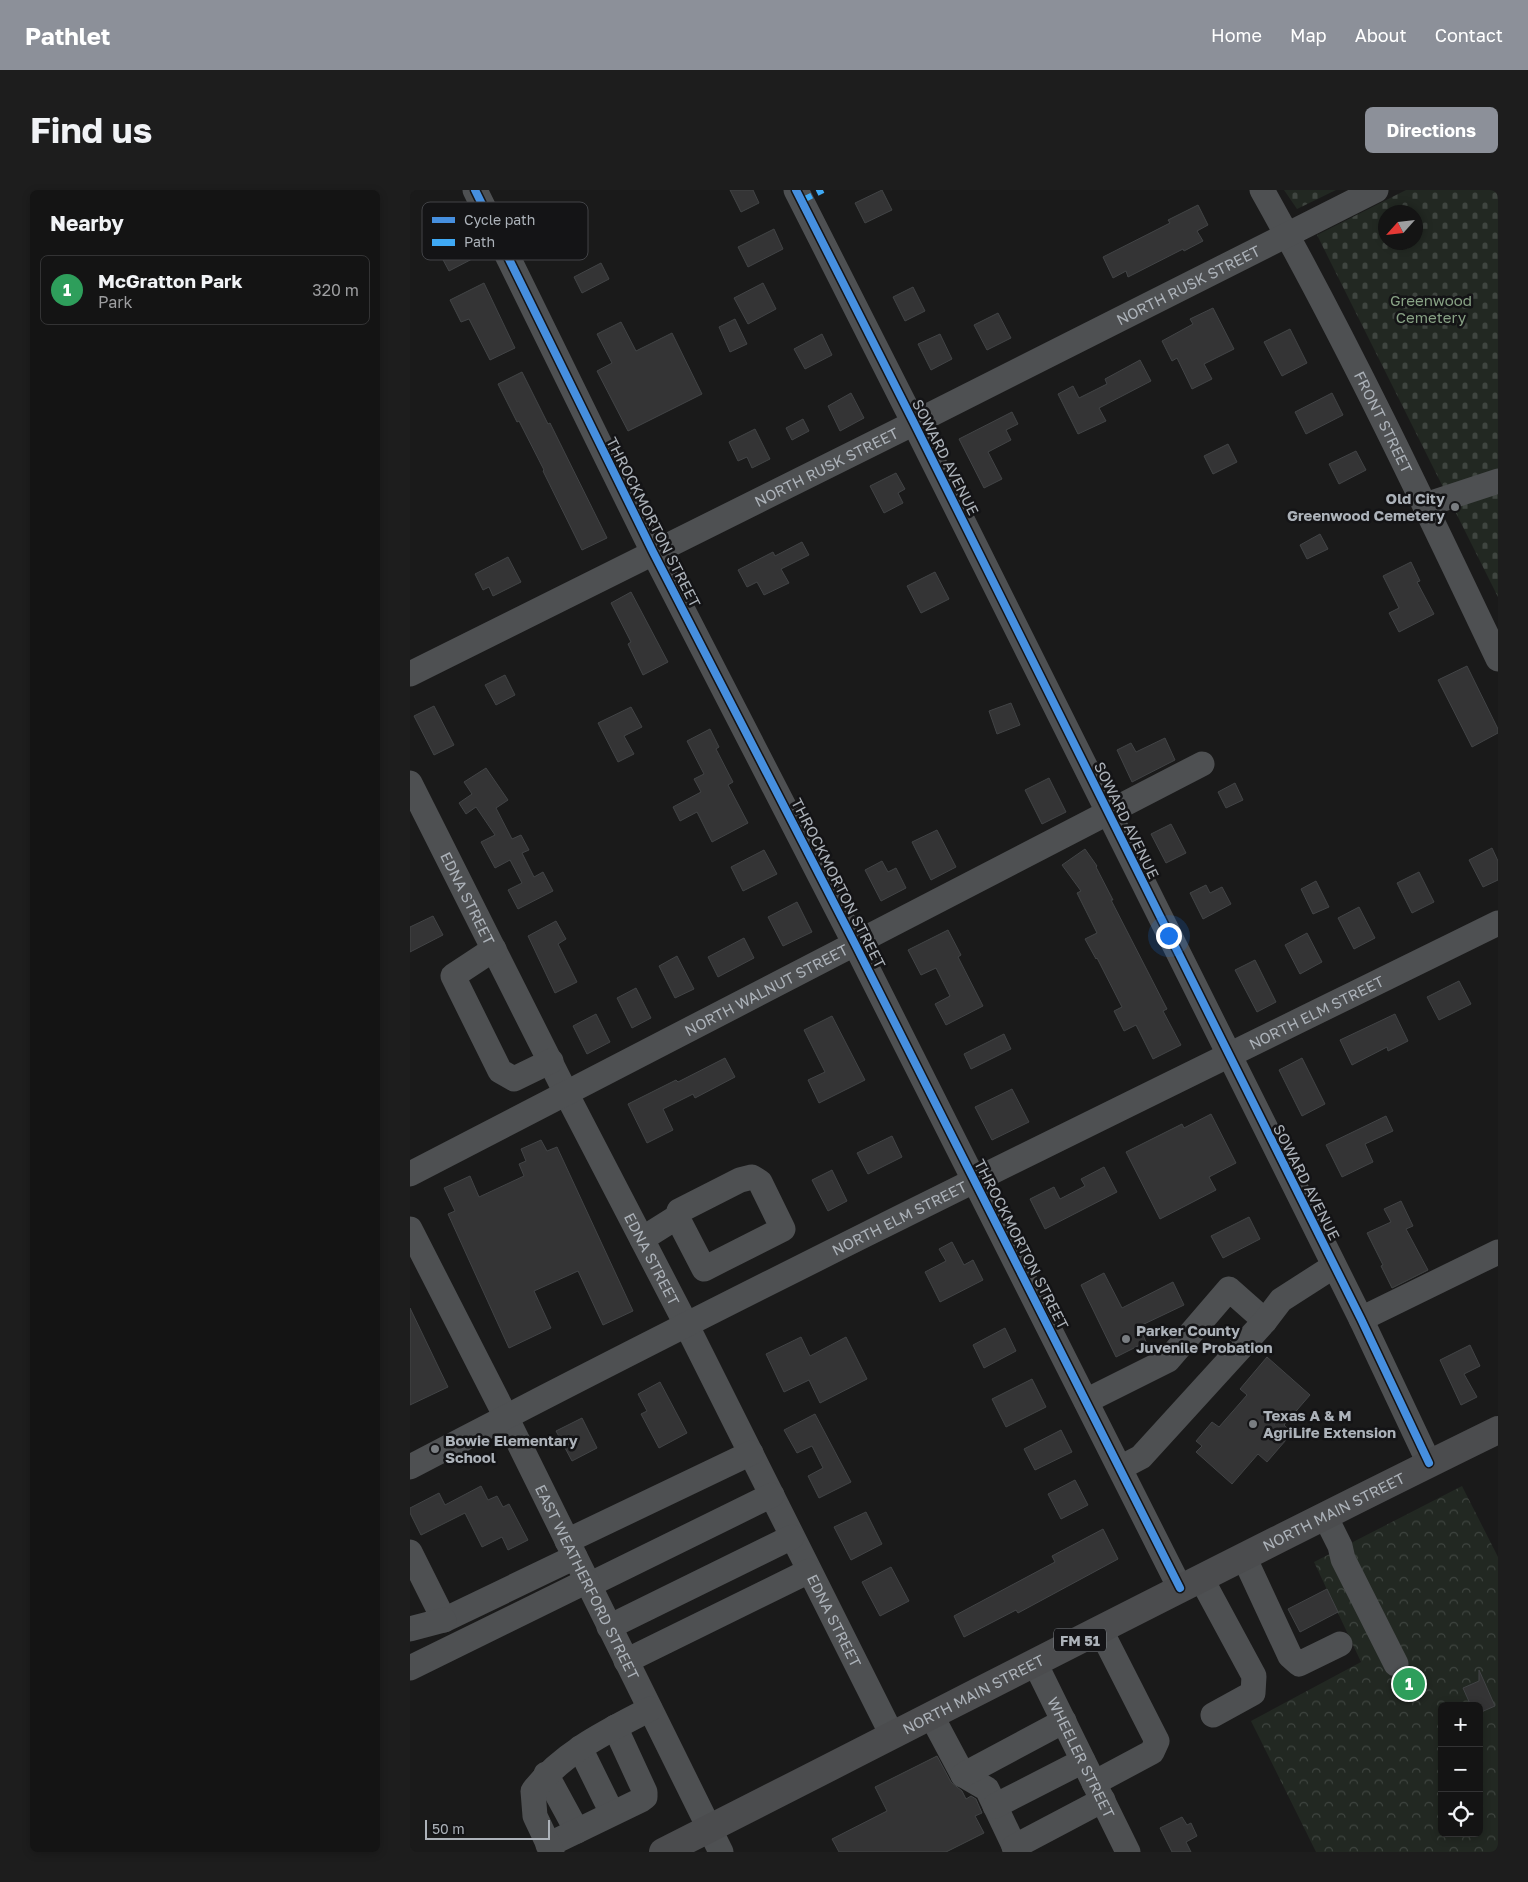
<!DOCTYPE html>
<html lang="en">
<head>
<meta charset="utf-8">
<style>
	body { margin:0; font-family:"Golos Text",sans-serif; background:#1d1d1d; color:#f1f3f6 }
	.controls { position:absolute; right:15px; bottom:15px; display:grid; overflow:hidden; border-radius:8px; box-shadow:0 2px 8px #0003 }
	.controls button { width:45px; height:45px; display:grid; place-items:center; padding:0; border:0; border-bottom:1px solid #333334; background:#141414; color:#f1f3f6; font:25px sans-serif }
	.compass { position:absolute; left:968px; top:15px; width:45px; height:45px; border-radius:50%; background:#141414; box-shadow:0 2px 8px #0003; rotate:243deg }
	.scale { position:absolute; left:15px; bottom:12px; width:125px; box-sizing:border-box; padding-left:5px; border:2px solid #acb2b9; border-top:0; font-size:14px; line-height:18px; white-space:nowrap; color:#acb2b9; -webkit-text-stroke:4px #141416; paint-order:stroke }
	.you { position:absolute; left:758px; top:745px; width:18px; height:18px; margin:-12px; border:4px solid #fff; border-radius:50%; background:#1a73e8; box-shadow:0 0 0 8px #1a73e833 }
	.badge { display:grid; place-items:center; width:32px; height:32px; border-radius:50%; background:#8c9099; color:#fff; font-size:16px; font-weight:700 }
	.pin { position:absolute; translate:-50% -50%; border:2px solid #fff; box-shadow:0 1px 5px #0006 }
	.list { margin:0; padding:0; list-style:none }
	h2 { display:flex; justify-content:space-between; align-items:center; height:65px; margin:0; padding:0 20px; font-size:21px }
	h2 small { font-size:16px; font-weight:400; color:#9d9ea0 }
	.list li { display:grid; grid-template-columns:32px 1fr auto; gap:15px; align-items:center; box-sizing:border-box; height:70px; margin:0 10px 10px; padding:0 10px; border:1px solid #333334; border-radius:8px }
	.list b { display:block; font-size:19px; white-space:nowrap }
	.list p { margin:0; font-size:16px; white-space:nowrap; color:#9d9ea0 }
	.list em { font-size:16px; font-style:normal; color:#9d9ea0 }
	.icon { flex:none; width:28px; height:28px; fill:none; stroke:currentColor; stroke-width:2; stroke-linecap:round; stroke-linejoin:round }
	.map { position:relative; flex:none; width:1088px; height:1662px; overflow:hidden; border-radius:8px }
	header { display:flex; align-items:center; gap:30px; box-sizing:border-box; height:70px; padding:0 25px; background:#8c9099; color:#fff }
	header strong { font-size:24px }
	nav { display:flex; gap:28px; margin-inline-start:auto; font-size:18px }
	.intro { display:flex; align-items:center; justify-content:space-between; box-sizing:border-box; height:120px; padding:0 30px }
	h1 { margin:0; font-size:35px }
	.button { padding:12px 22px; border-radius:8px; background:#8c9099; color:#fff; font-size:18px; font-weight:700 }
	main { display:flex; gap:30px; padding:0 30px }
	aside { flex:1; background:#141414; border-radius:8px; box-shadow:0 2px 8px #0003 }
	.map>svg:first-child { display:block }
	.cemetery { fill:url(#cemetery-stones); fill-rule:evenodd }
	.park { fill:url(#park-crowns); fill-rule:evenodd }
	.building { fill:#343435; stroke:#424446 }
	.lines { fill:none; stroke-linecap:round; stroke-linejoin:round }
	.minor { stroke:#4e5052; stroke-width:25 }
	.major { stroke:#4b4c4e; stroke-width:28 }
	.quiet { stroke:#3fa9f5; stroke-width:6; stroke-dasharray:12 6; stroke-linecap:butt }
	.cycleway-casing { stroke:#141416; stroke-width:11 }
	.cycleway { stroke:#468fdf; stroke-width:8 }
	.poi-dot { fill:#797d81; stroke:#141416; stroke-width:2 }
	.labels { text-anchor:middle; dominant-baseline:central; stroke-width:5; stroke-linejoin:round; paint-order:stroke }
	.shield { fill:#141416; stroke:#7e8388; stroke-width:1 }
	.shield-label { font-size:14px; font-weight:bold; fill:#acb2b9 }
	.street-label { font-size:15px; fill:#acb2b9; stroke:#141416 }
	.park-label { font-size:15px; fill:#88a285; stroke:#141416 }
	.poi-label { font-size:15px; font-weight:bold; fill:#acb2b9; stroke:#141416; text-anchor:start }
	.key { fill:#141416; stroke:#424347; stroke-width:1 }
	.key-label { font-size:14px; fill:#acb2b9 }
</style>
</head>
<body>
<header>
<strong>Pathlet</strong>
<nav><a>Home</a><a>Map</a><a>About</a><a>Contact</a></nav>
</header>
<div class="intro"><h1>Find us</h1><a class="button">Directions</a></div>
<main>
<aside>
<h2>Nearby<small></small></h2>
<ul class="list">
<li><span class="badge" style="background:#2e9e5b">1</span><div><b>McGratton Park</b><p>Park</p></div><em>320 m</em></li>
</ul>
</aside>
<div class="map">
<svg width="1088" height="1662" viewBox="0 0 1088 1662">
	<defs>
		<pattern id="cemetery-stones" width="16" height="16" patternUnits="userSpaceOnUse" patternTransform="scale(1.25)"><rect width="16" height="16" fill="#222822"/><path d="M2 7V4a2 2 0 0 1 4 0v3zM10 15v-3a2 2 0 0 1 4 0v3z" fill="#3f4540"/></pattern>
		<pattern id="park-crowns" width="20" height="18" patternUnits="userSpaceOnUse" patternTransform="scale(1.25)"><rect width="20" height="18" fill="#222822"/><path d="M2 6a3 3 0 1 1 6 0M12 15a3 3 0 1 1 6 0" fill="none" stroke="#3f4540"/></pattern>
	</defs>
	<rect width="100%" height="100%" fill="#1a1a1a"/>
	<path class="cemetery" d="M 874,0 L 926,0 L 887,19 Z
		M 996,0 L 1088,0 L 1088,407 L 907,45 ZM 976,22 L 1006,22 L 1006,52 L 976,52 Z"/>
	<path class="park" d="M 1052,1296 L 1088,1367 L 1088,1662 L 906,1662 L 841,1531 L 951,1472 L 904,1372 ZM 1032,1516 L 1069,1516 L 1069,1643 L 1032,1643 Z"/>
	<path class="building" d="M 320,0 L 343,0 L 349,13 L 331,22 Z
		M 472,0 L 482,20 L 455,33 L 445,13 Z
		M 788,15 L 798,35 L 787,41 L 793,51 L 774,61 L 773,59 L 718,87 L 716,81 L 703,88 L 693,67 L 760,33 L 758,30 Z
		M 48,38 L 64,68 L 39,81 L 23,51 Z
		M 364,39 L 373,59 L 338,77 L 328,57 Z
		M 191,73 L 199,89 L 172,103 L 164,87 Z
		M 74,93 L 105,158 L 80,170 L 59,129 L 51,132 L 40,110 Z
		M 353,93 L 366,119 L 338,134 L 324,108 Z
		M 503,97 L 515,121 L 495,131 L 483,107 Z
		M 803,118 L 824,159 L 794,174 L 802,189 L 782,199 L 767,168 L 762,171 L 752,151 L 783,134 L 780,129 Z
		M 588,123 L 601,148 L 577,160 L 564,135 Z
		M 325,129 L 337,154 L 320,162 L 309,137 Z
		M 211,132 L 226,161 L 262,143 L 292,204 L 218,241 L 187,181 L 202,173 L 187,144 Z
		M 880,139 L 897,173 L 872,186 L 854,152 Z
		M 412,144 L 422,165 L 395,179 L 384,159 Z
		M 530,144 L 542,169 L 521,180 L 508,154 Z
		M 730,170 L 741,191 L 689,218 L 696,231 L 668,244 L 648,204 L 663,196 L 669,208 L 697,194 L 695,189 Z
		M 112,182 L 138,234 L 140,233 L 197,348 L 172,360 L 133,281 L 134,280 L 109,231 L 107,232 L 88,194 Z
		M 441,203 L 454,228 L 430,241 L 418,216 Z
		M 922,203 L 933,225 L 896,244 L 885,222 Z
		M 602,222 L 608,234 L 596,240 L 601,250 L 578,262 L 592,289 L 574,298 L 549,249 Z
		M 393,229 L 399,241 L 382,250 L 376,238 Z
		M 345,239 L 360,269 L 342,278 L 337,267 L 328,271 L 319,252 Z
		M 818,254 L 827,272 L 803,284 L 794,266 Z
		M 946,261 L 956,280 L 929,294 L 919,274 Z
		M 486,283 L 495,299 L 488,303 L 493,313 L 474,323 L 460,296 Z
		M 910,344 L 918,359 L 897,369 L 890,355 Z
		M 392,352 L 399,365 L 371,379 L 379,393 L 354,405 L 347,392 L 337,397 L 328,380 L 363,362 L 365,366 Z
		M 98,367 L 111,392 L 83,406 L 79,397 L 73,400 L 65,384 Z
		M 1001,372 L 1010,391 L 1007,392 L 1024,424 L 989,442 L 979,423 L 989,418 L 973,386 Z
		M 525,382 L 539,409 L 511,423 L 497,396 Z
		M 221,402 L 258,472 L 233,485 L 218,454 L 221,452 L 201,413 Z
		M 1057,476 L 1088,539 L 1088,543 L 1062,557 L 1028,490 Z
		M 95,485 L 105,505 L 86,515 L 75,495 Z
		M 601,513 L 610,535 L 587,544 L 579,521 Z
		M 24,516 L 44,555 L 24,565 L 4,526 Z
		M 221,517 L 232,537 L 214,546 L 224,564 L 208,572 L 188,533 Z
		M 300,539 L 309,557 L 306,559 L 323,592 L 318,595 L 338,633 L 302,652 L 287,622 L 270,631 L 263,617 L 291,602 L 284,589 L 294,584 L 277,551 Z
		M 755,548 L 765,570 L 722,592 L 707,560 L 721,553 L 726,562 Z
		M 76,578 L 98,610 L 86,618 L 102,649 L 111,645 L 119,660 L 112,663 L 124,687 L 133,682 L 143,701 L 108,719 L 98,700 L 112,693 L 100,670 L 85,678 L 71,652 L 85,645 L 66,617 L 56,624 L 49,613 L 62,604 L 54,592 Z
		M 639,588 L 656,622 L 632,634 L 615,600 Z
		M 825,593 L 833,610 L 816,618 L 808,602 Z
		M 761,634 L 776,663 L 756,673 L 741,644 Z
		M 527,640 L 546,677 L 521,690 L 502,652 Z
		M 1082,658 L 1088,671 L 1088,690 L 1073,697 L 1059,670 Z
		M 675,659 L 687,676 L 686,677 L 703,710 L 701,710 L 757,819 L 753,821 L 771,855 L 743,869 L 726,835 L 714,841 L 704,821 L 712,817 L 687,768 L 686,769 L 675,749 L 687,743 L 667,703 L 671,701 L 652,675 Z
		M 354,660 L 367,684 L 333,701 L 321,677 Z
		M 472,671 L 478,682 L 486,678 L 496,698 L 471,711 L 455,680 Z
		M 1009,682 L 1024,712 L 1002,723 L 987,693 Z
		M 906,691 L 919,717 L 903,724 L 891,699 Z
		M 796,695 L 800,703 L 812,697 L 821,714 L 793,729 L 780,703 Z
		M 387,712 L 402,742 L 373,756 L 358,727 Z
		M 949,717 L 965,748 L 944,759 L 928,728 Z
		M 23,726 L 33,745 L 0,762 L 0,737 Z
		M 146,731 L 156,749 L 148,754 L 167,792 L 145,803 L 118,746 Z
		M 538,740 L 551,765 L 548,767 L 573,816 L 536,835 L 525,814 L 540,806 L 526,778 L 511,785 L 498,760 Z
		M 897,743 L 912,772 L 890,784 L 875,755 Z
		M 334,748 L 344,768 L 308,787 L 298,767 Z
		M 267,766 L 284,799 L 265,808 L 249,776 Z
		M 845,770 L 866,812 L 847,822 L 825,780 Z
		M 1049,791 L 1061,814 L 1029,830 L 1017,807 Z
		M 226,798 L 241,828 L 222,838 L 207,808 Z
		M 186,824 L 200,852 L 177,864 L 163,836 Z
		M 985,824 L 998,851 L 978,861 L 977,857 L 942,875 L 930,850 Z
		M 422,826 L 455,890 L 409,913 L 398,890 L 415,882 L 394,840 Z
		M 594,844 L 601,859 L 561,879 L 554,864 Z
		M 315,868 L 325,887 L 285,908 L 283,904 L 253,919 L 263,940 L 237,953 L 218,914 L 266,890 L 268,892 Z
		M 892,868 L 915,914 L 892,926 L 869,880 Z
		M 602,899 L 619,932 L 582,950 L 565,917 Z
		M 801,924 L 826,973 L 799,987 L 806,1000 L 750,1029 L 716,962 L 772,934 L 774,938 Z
		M 976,926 L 983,941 L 955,954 L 963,972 L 932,987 L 916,955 Z
		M 482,946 L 492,967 L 458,984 L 447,963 Z
		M 131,950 L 137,961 L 147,957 L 223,1121 L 193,1135 L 168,1081 L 124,1101 L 141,1138 L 99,1158 L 38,1024 L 45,1021 L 34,998 L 60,986 L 69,1007 L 114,986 L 109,974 L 116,971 L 111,959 Z
		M 694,977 L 707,1002 L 635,1039 L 620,1009 L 644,997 L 650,1009 L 675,996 L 671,989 Z
		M 422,980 L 437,1011 L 418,1021 L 402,990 Z
		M 991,1011 L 1003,1036 L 996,1039 L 1018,1080 L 982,1098 L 971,1076 L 973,1075 L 957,1043 L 981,1032 L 974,1019 Z
		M 839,1027 L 850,1049 L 813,1068 L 801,1046 Z
		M 542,1052 L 554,1075 L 563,1070 L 573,1090 L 530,1112 L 515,1082 L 536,1071 L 529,1059 Z
		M 694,1083 L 712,1118 L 763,1092 L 774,1115 L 732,1135 L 735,1141 L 732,1142 L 736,1152 L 706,1167 L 671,1095 Z
		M 0,1118 L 38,1197 L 0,1215 Z
		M 595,1138 L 606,1161 L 574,1178 L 563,1155 Z
		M 391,1147 L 400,1166 L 436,1147 L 457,1189 L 410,1213 L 399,1190 L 374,1202 L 356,1164 Z
		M 1060,1155 L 1070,1176 L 1054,1184 L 1067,1207 L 1051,1215 L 1030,1170 Z
		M 857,1167 L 900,1205 L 874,1235 L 882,1243 L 857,1272 L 848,1264 L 822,1294 L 786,1262 L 792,1256 L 786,1251 L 802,1232 L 809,1237 L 837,1205 L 830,1199 Z
		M 622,1189 L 636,1217 L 596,1237 L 582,1209 Z
		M 250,1192 L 277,1243 L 249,1258 L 231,1224 L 237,1221 L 228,1204 Z
		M 405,1224 L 441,1292 L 409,1308 L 398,1286 L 413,1278 L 402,1256 L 387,1263 L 374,1240 Z
		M 172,1228 L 187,1258 L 162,1271 L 146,1241 Z
		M 651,1240 L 662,1262 L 625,1280 L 614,1259 Z
		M 665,1290 L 678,1315 L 651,1329 L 638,1304 Z
		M 71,1296 L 78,1310 L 87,1306 L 93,1317 L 99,1314 L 118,1350 L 98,1360 L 92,1347 L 72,1357 L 55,1323 L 11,1345 L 0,1323 L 0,1318 L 29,1303 L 35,1315 Z
		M 456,1322 L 472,1354 L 441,1370 L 424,1337 Z
		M 693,1339 L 708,1369 L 608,1423 L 606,1420 L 554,1447 L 544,1426 L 645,1372 L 642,1366 Z
		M 481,1377 L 499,1411 L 470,1426 L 452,1392 Z
		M 917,1399 L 928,1422 L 890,1442 L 878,1419 Z
		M 1069,1480 L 1085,1516 L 1069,1523 L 1069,1516 L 1061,1516 L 1053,1498 L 1069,1491 Z
		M 527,1566 L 541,1592 L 552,1601 L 556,1609 L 561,1606 L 566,1609 L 572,1623 L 565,1626 L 574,1643 L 536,1662 L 429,1662 L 422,1649 L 477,1621 L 465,1597 Z
		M 772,1627 L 777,1635 L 781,1633 L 787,1646 L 776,1652 L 781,1662 L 762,1662 L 750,1638 Z"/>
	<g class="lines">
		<g class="minor">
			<path d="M 65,0 L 243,362 L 445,754 L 770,1398"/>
			<path d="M 386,0 L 504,233 L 951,1129 L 1019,1273"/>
			<path id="s1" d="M 852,0 C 938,153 1013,311 1088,469"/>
			<path d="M 1015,315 L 1088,291"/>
			<path id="s2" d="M 0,484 L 504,233 L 966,0"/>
			<path id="s3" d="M 0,593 L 156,903 L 276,1134 L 482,1545"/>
			<path d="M 84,759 L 43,786 L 90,881 L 104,889 L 141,871"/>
			<path id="s4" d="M 0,984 L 792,574"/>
			<path id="s5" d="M 0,1039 L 96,1227 L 311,1662"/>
			<path d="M 232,1049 L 267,1027 L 269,1021 L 330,990 L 342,987 L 350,992 L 373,1039 L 294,1079 L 267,1027"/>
			<path d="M 951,1129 L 1088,1062"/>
			<path d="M 676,1211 L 758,1170 L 819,1099 L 855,1131"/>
			<path id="s6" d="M 0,1277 C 359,1089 724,912 1088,733"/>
			<path d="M 710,1278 L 731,1267 L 855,1131 L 871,1110 L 924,1076"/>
			<path d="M 915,1326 L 930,1356 L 933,1369 L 986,1474"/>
			<path d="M 157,1351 L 341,1263"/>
			<path d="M 0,1362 L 34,1430 L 165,1367"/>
			<path d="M 834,1367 L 880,1466 L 889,1474 L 930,1454"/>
			<path d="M 791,1388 L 844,1486 L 843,1503 L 803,1525"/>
			<path d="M 179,1395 L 362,1305"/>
			<path d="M 199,1437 L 382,1347"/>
			<path d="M 0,1439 L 34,1430"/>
			<path d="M 216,1471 L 399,1381"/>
			<path id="s7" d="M 625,1473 L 718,1662"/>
			<path d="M 0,1478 L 177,1391"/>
			<path d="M 521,1525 L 553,1585 L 577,1599 L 607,1662"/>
			<path d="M 170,1558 L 202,1623"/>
			<path d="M 136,1584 L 167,1641"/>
			<path d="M 553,1585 L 654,1531"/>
			<path d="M 684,1593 L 742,1562 L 747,1551 L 690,1439"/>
			<path d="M 585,1616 L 673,1571"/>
			<path d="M 138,1655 L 231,1610 L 235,1607 L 235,1602 L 205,1537"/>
			<path d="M 604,1657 L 693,1610"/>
			<path d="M 142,1662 L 125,1626 L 123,1601 C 153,1562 198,1541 240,1519"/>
		</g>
		<path class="major" id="s8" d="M 253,1662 C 532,1521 808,1377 1088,1240"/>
		<path class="quiet" d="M 391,11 L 413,0"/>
		<g class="cycleway-casing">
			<path id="cycleway" d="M 65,0 L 243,362 L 445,754 L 770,1398
				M 386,0 L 504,233 L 951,1129 L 1019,1273"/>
		</g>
		<use href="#cycleway" class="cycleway"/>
	</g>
	<g class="poi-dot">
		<circle cx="1045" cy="317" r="5"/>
		<circle cx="716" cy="1149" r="5"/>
		<circle cx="843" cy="1234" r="5"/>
		<circle cx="25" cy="1259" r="5"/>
	</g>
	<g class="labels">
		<rect class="shield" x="644" y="1438.5" width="52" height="23" rx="4"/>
		<g class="shield-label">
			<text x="670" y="1450">FM 51</text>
		</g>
		<g class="street-label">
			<text stroke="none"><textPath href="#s2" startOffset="870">NORTH RUSK STREET</textPath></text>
			<text stroke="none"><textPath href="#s1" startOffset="262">FRONT STREET</textPath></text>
			<text transform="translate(536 267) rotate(63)">SOWARD AVENUE</text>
			<text stroke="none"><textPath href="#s2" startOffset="465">NORTH RUSK STREET</textPath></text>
			<text transform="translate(244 332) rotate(63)">THROCKMORTON STREET</text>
			<text transform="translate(717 630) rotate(64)">SOWARD AVENUE</text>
			<text transform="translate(429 693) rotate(63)">THROCKMORTON STREET</text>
			<text stroke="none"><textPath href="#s3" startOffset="129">EDNA STREET</textPath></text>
			<text stroke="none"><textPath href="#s4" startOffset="401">NORTH WALNUT STREET</textPath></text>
			<text stroke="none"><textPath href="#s6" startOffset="1014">NORTH ELM STREET</textPath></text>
			<text transform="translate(897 992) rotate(63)">SOWARD AVENUE</text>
			<text stroke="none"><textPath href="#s6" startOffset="549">NORTH ELM STREET</textPath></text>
			<text transform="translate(612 1054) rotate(63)">THROCKMORTON STREET</text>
			<text stroke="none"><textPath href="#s3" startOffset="534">EDNA STREET</textPath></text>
			<text stroke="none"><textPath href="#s8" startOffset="752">NORTH MAIN STREET</textPath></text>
			<text stroke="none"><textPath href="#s5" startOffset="395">EAST WEATHERFORD STREET</textPath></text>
			<text stroke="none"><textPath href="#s3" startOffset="939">EDNA STREET</textPath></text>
			<text stroke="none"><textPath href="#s8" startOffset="348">NORTH MAIN STREET</textPath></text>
			<text stroke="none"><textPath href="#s7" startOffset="105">WHEELER STREET</textPath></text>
		</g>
		<g class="park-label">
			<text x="1021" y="110">Greenwood<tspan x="1021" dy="17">Cemetery</tspan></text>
		</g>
		<g class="poi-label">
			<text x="1035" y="308" text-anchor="end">Old City<tspan x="1035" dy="17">Greenwood Cemetery</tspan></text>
			<text x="726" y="1140">Parker County<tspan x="726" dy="17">Juvenile Probation</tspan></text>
			<text x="853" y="1225">Texas A &amp; M<tspan x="853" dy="17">AgriLife Extension</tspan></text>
			<text x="35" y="1250">Bowie Elementary<tspan x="35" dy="17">School</tspan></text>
		</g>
	</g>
	<rect x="12" y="12" width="166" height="58" rx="8" class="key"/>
	<rect x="22" y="27" width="23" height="6" fill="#468fdf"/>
	<rect x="22" y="49" width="23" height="7" fill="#3fa9f5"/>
	<g class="key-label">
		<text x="54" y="35">Cycle path</text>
		<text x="54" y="57">Path</text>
	</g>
</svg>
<div class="controls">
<button>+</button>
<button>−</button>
<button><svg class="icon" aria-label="locate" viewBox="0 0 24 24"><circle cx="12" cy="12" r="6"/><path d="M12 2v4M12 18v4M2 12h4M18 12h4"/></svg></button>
</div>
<svg class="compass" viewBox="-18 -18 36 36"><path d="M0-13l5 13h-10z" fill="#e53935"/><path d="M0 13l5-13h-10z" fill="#9d9ea0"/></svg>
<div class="scale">50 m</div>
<div class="you"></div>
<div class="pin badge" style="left:999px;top:1494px;background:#2e9e5b">1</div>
</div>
</main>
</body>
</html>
